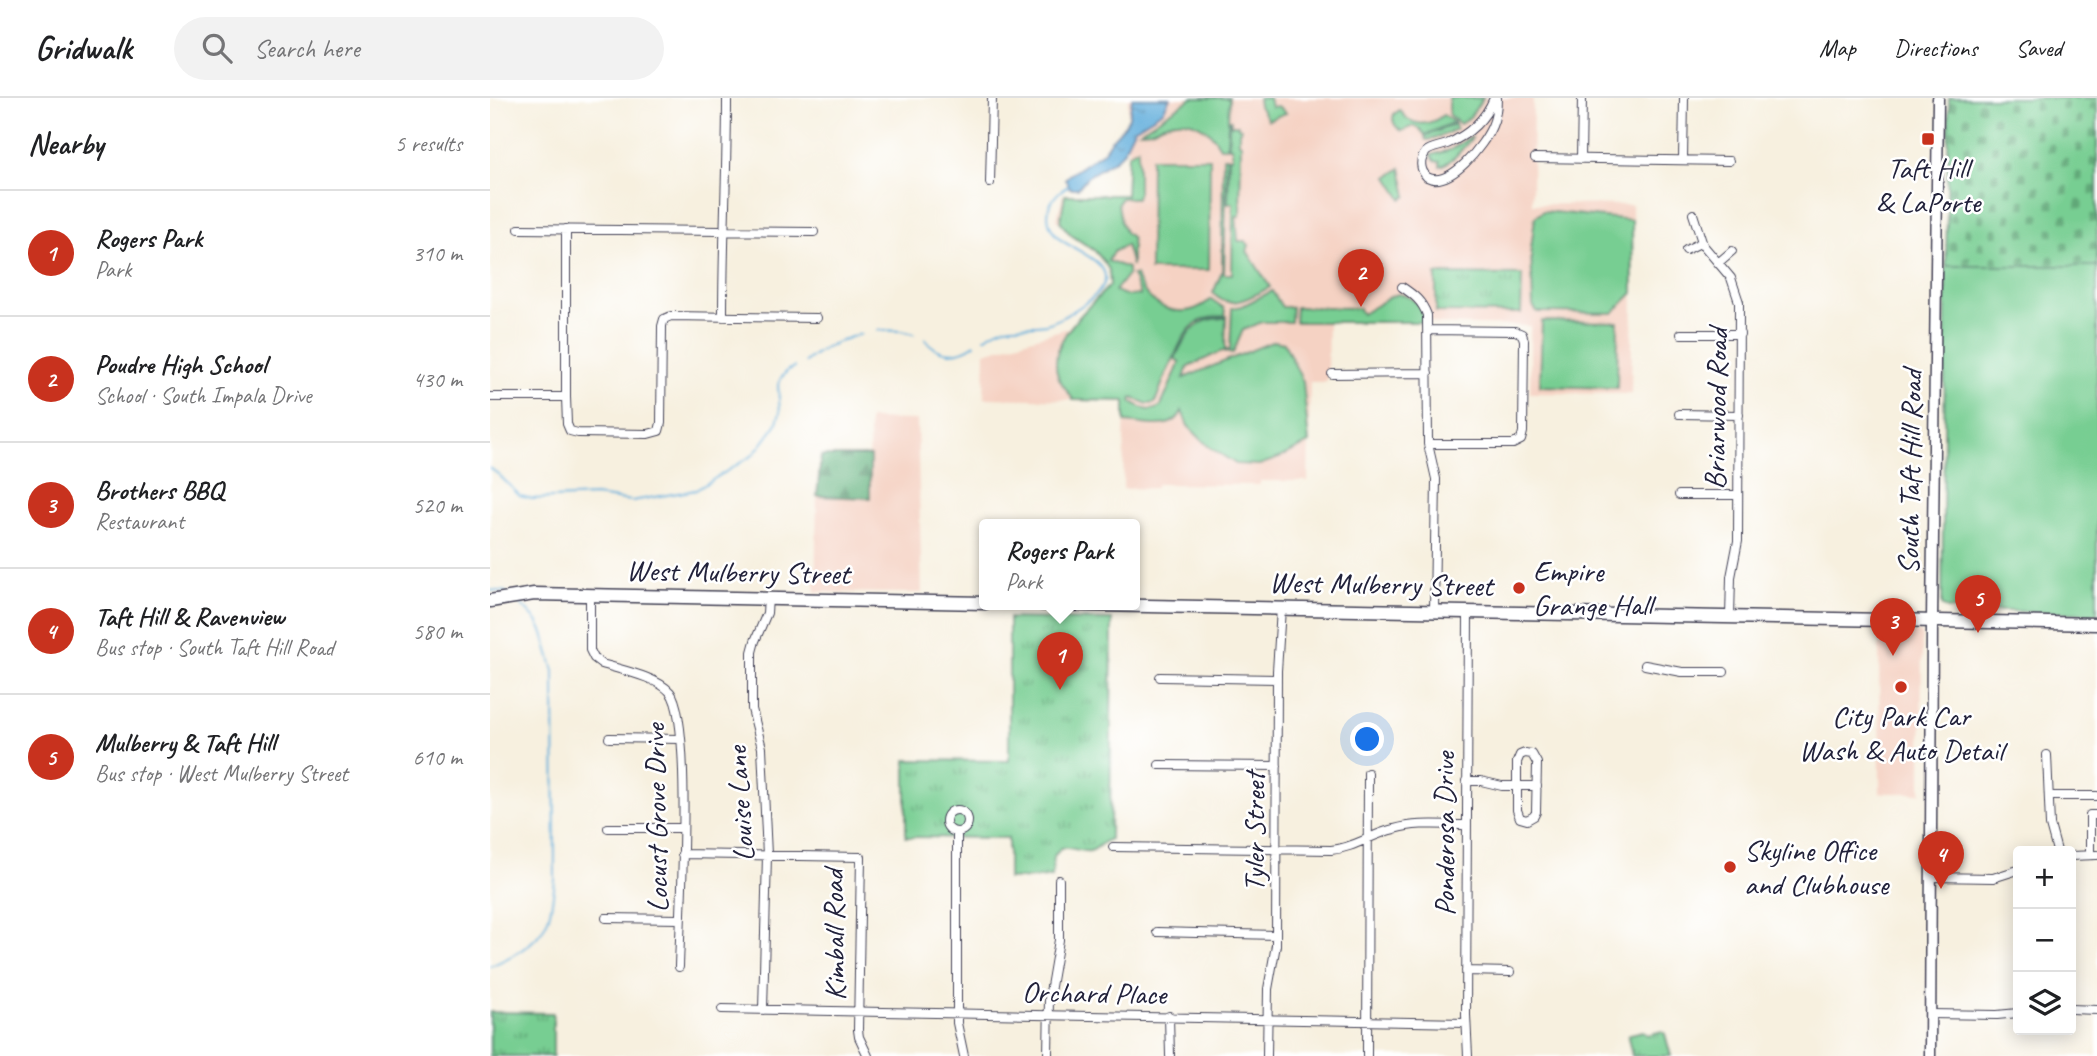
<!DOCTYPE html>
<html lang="en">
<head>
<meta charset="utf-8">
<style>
	body { margin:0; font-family:Caveat,sans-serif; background:#f2f2f2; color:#202124 }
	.controls { position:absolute; right:21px; bottom:21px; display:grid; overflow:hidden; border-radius:7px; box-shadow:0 4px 18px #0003 }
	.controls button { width:63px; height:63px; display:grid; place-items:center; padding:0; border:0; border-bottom:2px solid #e0e0e0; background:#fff; color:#202124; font:35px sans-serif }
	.you { position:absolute; left:878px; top:642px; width:24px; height:24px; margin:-18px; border:5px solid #fff; border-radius:50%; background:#1a73e8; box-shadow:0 0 0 10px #1a73e833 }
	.badge { display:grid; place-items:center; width:46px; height:46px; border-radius:50%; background:#c8321e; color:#fff; font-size:23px; font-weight:700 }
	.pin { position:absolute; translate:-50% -58px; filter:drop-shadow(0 2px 4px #0008) }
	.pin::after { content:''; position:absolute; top:37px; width:24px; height:21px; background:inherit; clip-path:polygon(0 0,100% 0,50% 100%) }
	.popup { position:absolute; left:489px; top:421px; width:161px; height:91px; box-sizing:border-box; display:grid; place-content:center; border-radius:7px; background:#fff; filter:drop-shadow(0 2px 5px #0005); font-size:23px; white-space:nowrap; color:#757577 }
	.popup b { font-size:26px; color:#202124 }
	.popup::after { content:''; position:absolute; left:50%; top:100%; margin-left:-14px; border:14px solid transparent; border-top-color:#fff }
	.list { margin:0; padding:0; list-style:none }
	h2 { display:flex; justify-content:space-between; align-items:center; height:91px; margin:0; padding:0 28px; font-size:30px }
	h2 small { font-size:23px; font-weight:400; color:#757577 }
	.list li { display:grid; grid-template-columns:46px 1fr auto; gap:21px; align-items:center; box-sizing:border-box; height:126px; padding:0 28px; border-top:2px solid #e0e0e0 }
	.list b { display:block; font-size:26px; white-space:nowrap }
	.list p { margin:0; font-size:23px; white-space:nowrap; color:#757577 }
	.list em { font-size:23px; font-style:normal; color:#757577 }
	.icon { flex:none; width:38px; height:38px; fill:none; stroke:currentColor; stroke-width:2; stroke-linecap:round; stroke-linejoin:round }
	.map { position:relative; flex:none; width:1607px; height:958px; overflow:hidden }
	header { display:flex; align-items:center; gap:42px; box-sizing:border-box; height:98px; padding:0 35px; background:#fff; border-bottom:2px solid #e0e0e0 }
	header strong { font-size:33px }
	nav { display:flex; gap:38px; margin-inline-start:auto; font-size:24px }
	.search { width:490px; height:63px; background:#f2f2f2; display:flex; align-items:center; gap:18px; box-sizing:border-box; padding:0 24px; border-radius:38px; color:#757577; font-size:26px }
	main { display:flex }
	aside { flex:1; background:#fff }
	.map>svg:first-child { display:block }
	.built { fill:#f5d2c3 }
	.grass { fill:#77ce92; stroke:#4c7866; stroke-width:2 }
	.forest { fill:url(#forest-firs); stroke:#426a5c; stroke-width:2 }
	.cemetery { fill:url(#cemetery-stones); stroke:#4c7866; stroke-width:2 }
	.park { fill:url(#park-tufts); stroke:#4c7866; stroke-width:2 }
	.water { fill:url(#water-ripples); stroke:#43688c; stroke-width:2 }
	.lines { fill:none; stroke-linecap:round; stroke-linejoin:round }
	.stream { stroke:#64afdc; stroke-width:2 }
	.minor-casing { stroke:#424154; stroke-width:10 }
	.secondary-casing { stroke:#424154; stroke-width:13 }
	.primary-casing { stroke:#424154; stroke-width:15 }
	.minor { stroke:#fff; stroke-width:8 }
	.secondary { stroke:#fff; stroke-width:10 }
	.primary { stroke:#fff; stroke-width:12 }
	.poi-dot { fill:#c8321e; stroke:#fff; stroke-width:2.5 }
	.labels { text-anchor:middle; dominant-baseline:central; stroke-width:5; stroke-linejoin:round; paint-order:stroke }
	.poi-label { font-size:30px; fill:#22223b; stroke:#fff }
	.street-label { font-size:30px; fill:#22223b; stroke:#fff }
</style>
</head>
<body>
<header>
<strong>Gridwalk</strong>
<div class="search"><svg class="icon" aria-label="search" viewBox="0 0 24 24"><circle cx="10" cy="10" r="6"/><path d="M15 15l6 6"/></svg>Search here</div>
<nav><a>Map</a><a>Directions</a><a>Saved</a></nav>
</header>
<main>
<aside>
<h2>Nearby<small>5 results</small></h2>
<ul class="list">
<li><span class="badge">1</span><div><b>Rogers Park</b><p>Park</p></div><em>310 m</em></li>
<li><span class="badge">2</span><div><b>Poudre High School</b><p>School · South Impala Drive</p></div><em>430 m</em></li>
<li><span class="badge">3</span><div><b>Brothers BBQ</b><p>Restaurant</p></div><em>520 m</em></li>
<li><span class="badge">4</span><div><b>Taft Hill &amp; Ravenview</b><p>Bus stop · South Taft Hill Road</p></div><em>580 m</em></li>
<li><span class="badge">5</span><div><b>Mulberry &amp; Taft Hill</b><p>Bus stop · West Mulberry Street</p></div><em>610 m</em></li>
</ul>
</aside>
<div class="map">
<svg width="1607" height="958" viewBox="0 0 1607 958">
	<defs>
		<pattern id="forest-firs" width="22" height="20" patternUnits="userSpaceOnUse" patternTransform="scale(1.75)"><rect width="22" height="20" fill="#61b17c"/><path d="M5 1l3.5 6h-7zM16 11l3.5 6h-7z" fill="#509067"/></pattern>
		<pattern id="cemetery-stones" width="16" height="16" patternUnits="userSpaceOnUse" patternTransform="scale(1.75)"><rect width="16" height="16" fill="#77ce92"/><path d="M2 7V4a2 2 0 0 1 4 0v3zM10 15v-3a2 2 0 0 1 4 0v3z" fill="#61a778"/></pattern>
		<pattern id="park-tufts" width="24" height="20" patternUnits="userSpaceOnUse" patternTransform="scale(1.75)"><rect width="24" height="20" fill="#77ce92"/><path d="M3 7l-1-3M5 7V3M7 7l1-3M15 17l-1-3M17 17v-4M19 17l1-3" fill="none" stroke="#61a778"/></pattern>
		<pattern id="water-ripples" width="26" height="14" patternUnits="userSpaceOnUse" patternTransform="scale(1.75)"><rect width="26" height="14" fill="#64afdc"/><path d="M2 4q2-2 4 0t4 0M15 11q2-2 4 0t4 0" fill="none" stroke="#528eb4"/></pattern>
	</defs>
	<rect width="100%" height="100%" fill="#fff"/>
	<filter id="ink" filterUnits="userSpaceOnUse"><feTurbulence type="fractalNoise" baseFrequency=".0143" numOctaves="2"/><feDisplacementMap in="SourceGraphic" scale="14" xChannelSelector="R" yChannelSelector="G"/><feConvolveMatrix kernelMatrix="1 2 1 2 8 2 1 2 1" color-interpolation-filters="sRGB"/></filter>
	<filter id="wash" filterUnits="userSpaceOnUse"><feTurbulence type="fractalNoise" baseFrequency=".00686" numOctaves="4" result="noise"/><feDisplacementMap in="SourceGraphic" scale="28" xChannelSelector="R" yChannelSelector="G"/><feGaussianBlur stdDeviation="1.57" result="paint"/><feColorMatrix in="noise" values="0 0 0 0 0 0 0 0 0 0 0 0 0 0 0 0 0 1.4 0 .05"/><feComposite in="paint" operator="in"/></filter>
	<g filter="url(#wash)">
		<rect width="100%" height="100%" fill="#f7f0df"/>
		<path class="built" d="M 638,0 L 1043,0 L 1042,106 L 1142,107 L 1143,195 L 1141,296 L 1040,295 L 1040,228 L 947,226 L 943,224 L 838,224 L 837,284 L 820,284 L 818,383 L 770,383 L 770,387 L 666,386 L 666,390 L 633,391 L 635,303 L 494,300 L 495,254 L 578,230 L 620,188 L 620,166 L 566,122 L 573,97 L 637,97 Z
			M 379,321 L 427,322 L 432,495 L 325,494 L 327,398 L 380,400 Z
			M 1389,535 L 1430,535 L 1432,539 L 1431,695 L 1390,695 Z"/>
		<path class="grass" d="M 702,0 L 739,0 L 737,49 L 730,49 C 720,29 699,18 677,25 C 664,29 665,33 650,33 Z
			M 768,0 L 779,0 L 781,9 L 788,8 L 796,15 L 778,22 L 769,8 Z
			M 959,0 L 993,0 L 980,19 L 970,26 L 959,17 Z
			M 910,12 C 920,29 939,29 953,17 L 964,24 L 935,37 L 930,31 L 924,28 L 912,33 C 905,29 901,24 904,16 Z
			M 739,22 L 741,22 L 741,27 L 748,27 L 748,29 L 751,30 L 751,32 L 749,33 L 749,44 L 751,45 L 750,118 L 746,118 L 748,143 L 755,143 L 759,147 L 757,153 L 780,189 C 762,198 739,214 723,195 L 732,174 L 733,59 L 737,59 L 734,176 L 742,176 L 743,105 L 738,105 L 739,59 L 742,59 L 742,49 L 739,49 Z
			M 965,26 L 966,31 C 956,37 947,41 936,42 L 935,38 Z
			M 980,39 L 982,40 L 966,58 L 954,67 L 950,68 L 950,64 L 945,63 L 941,57 L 960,52 Z
			M 648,50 L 648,97 L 646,100 L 631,100 L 628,106 L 631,124 L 635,134 L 641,139 L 642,144 L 642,168 L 636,147 L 623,154 L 618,163 L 638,170 L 638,176 L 625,193 L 638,198 L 650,197 L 642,177 L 646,177 C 656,210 694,226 721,201 L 734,210 L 736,218 C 701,218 694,236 682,264 C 675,277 670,291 665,305 L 658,306 L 642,300 L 641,304 C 651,308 658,317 671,308 L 690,264 L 685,261 C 695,237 706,219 736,220 L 735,252 L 740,252 L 742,210 L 752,208 L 782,193 L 792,209 L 802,209 L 801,224 L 772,224 L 753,232 L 743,255 L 732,253 L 698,269 L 694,280 L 784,243 L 794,245 L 813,284 L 819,345 L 789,360 L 769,367 L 746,366 L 718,348 L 698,328 L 692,313 C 683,335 655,325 635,324 L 635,303 L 583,302 C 579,293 571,287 568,278 C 556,242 599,210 620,187 L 619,172 L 615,165 L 605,153 L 581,137 L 570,124 L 575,97 L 636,97 L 638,56 Z
			M 661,60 L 720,60 L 719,172 L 660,172 Z
			M 911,70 L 917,98 L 912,101 L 898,79 Z
			M 1053,113 L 1142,122 L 1143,195 L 1123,215 L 1047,214 L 1043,208 L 1041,151 L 1045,119 Z
			M 1456,168 L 1607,168 L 1607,516 L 1457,511 L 1452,507 Z
			M 908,196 C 924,198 932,209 934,224 L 805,224 L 806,209 L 868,210 L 872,216 L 902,198 Z
			M 1052,223 L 1128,224 L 1127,290 L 1050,288 Z"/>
		<path class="forest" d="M 331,358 L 380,358 L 380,400 L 327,398 Z"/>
		<path class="cemetery" d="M 1459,0 L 1607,0 L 1607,168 L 1456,168 Z"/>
		<path class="park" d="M 946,176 L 1032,177 L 1031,215 L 946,214 Z
			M 519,520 L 622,522 L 620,741 C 612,743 608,751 600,753 C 591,755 582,748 571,750 L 564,758 L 562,779 L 518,781 L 518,740 L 416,739 L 416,662 L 519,663 Z
			M 0,914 L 63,915 L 63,958 L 0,958 Z
			M 1153,933 L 1157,937 L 1172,933 L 1175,936 L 1181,958 L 1142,958 L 1138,940 L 1140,936 Z"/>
		<path class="water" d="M 642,0 L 680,0 L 673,13 L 644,31 L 633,54 L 626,61 L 597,79 L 588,90 L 580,90 L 575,81 L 579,77 L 613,54 L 621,42 L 635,27 L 639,19 Z"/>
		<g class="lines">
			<path class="stream" d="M 388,232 L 411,233 L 424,236
				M 495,240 C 516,222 532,230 556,226 C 569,223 602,203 610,192 C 631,166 582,152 570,141 C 550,123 557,100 578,88
				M 435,241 C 449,259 468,258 485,246
				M 315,264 C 331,250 350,242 371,236
				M 0,370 L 9,377 L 30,398 L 42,401 L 105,398 L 142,403 L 206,392 L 263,357 L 271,347 L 286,327 L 290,315 L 288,287 L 291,280 L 298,272 L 305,269
				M 0,492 L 16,494
				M 0,868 C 11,864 20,859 30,853 C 60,834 61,815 65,782 L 64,573 L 53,535 L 47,523 L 29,504"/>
		</g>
	</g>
	<g filter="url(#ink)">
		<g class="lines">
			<g class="minor-casing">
				<path id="minor" d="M 1004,0 C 995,22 978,37 957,46 C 950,49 941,49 936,54 C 929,62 930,72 937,79 C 960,91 994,47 1002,28 C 1006,19 1007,9 1007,0
					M 1045,60 L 1239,63
					M 1091,61 L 1092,0
					M 1193,62 L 1194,0
					M 500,85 L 502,0
					M 1203,116 L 1213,147 L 1241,180 L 1249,204 L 1248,443 L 1241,479 L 1240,519
					M 29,131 L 324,134
					M 76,131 L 76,299 L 77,326 L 80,333 L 88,335 L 158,336 L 169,333 L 171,325 L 172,228 L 174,221 L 181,218 L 327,220
					M 1196,152 L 1212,144
					M 1228,165 L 1242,153
					M 912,189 C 924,197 932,203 937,217 L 938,346 L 946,381 L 944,513
					M 233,219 C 233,145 237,73 237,0
					M 1191,236 L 1250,236
					M 842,276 L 938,275
					M 0,299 L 76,299
					M 1189,316 L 1249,317
					M 938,346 L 1023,346 L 1031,342 L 1033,334 L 1034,242 L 1032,236 L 1025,233 L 938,232
					M 1189,397 L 1248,397
					M 100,497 L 100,552 L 104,560 L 112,566 C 131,572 167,579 180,594 C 203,622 190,823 189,869
					M 978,514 L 976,917 L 978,958
					M 1155,567 L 1192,574 L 1234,574
					M 670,579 L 787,581
					M 119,640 L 191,641
					M 1035,655 L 1042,656 L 1047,665 L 1046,714 L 1044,718 L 1037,722 L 1030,720 L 1027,712 L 1027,664 L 1030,657 Z
					M 1557,657 L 1560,727 L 1567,753
					M 669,667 L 787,668
					M 976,683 L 991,683 L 1012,688 L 1047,688
					M 1560,698 L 1607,698
					M456 723a11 11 0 1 1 22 0a11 11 0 1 1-22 0Z
					M 118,730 L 192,730
					M 467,734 L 467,925 L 474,958
					M 623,749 L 841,752 C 864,750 882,736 904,731 C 927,724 952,727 976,727
					M 192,756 L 371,759 L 368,932 L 369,939 L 378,958
					M 1600,757 L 1600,717 L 1607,717
					M 1581,758 L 1607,757
					M 1441,779 L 1503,780 L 1528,772
					M 116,820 L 190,821
					M 667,834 L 786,837
					M 976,873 L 1020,874
					M 232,911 L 976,925
					M 1581,911 L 1607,912
					M 273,912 L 277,757 L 272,650 L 262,611 L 262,554 L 265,543 L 277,515 L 278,500
					M 1440,916 L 1507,917 L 1528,915
					M 679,918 L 680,958
					M 558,958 L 559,900 L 569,842 L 569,782
					M 777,958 L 778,891 L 786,847 L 787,573 L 791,510
					M 877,958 L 878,675"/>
			</g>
			<g class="secondary-casing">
				<path id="secondary" d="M 1440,958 L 1442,523 L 1448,0"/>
			</g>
			<g class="primary-casing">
				<path id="primary" d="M 0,503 L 44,496 L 495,505
					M 552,506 L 1607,526"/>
			</g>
			<use href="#minor" class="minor"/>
			<use href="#secondary" class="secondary"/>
			<use href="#primary" class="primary"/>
		</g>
	</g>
	<g class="poi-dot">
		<rect x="1431" y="34" width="14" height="14" rx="3.5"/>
		<circle cx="1029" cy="490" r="7"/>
		<circle cx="1411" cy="589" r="7"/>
		<circle cx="1240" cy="769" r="7"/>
	</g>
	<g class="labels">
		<g class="poi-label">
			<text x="1438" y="70">Taft Hill<tspan x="1438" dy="34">&amp; LaPorte</tspan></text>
			<text x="1043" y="473" text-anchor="start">Empire<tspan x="1043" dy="34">Grange Hall</tspan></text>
			<text x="1411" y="618">City Park Car<tspan x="1411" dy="34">Wash &amp; Auto Detail</tspan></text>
			<text x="1254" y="752" text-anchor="start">Skyline Office<tspan x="1254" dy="34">and Clubhouse</tspan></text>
		</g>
		<g class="street-label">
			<text transform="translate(1226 311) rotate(-89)">Briarwood Road</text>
			<text transform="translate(1420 374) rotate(-89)">South Taft Hill Road</text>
			<text transform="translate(248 474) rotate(1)">West Mulberry Street</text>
			<text transform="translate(891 486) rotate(1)">West Mulberry Street</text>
			<text transform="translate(250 706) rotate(-94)">Louise Lane</text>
			<text transform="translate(166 720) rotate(-91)">Locust Grove Drive</text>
			<text transform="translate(764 734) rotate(-90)">Tyler Street</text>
			<text transform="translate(954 736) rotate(-90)">Ponderosa Drive</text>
			<text transform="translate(344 837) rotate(-91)">Kimball Road</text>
			<text transform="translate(604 895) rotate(1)">Orchard Place</text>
		</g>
	</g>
</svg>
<div class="controls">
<button>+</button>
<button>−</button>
<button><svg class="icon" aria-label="layers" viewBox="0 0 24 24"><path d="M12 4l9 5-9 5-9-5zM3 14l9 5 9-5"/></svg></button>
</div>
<div class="you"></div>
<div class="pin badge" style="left:570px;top:592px">1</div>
<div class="popup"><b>Rogers Park</b>Park</div>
<div class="pin badge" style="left:871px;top:209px">2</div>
<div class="pin badge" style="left:1403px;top:558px">3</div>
<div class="pin badge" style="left:1451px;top:791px">4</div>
<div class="pin badge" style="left:1488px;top:535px">5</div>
</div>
</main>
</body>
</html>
